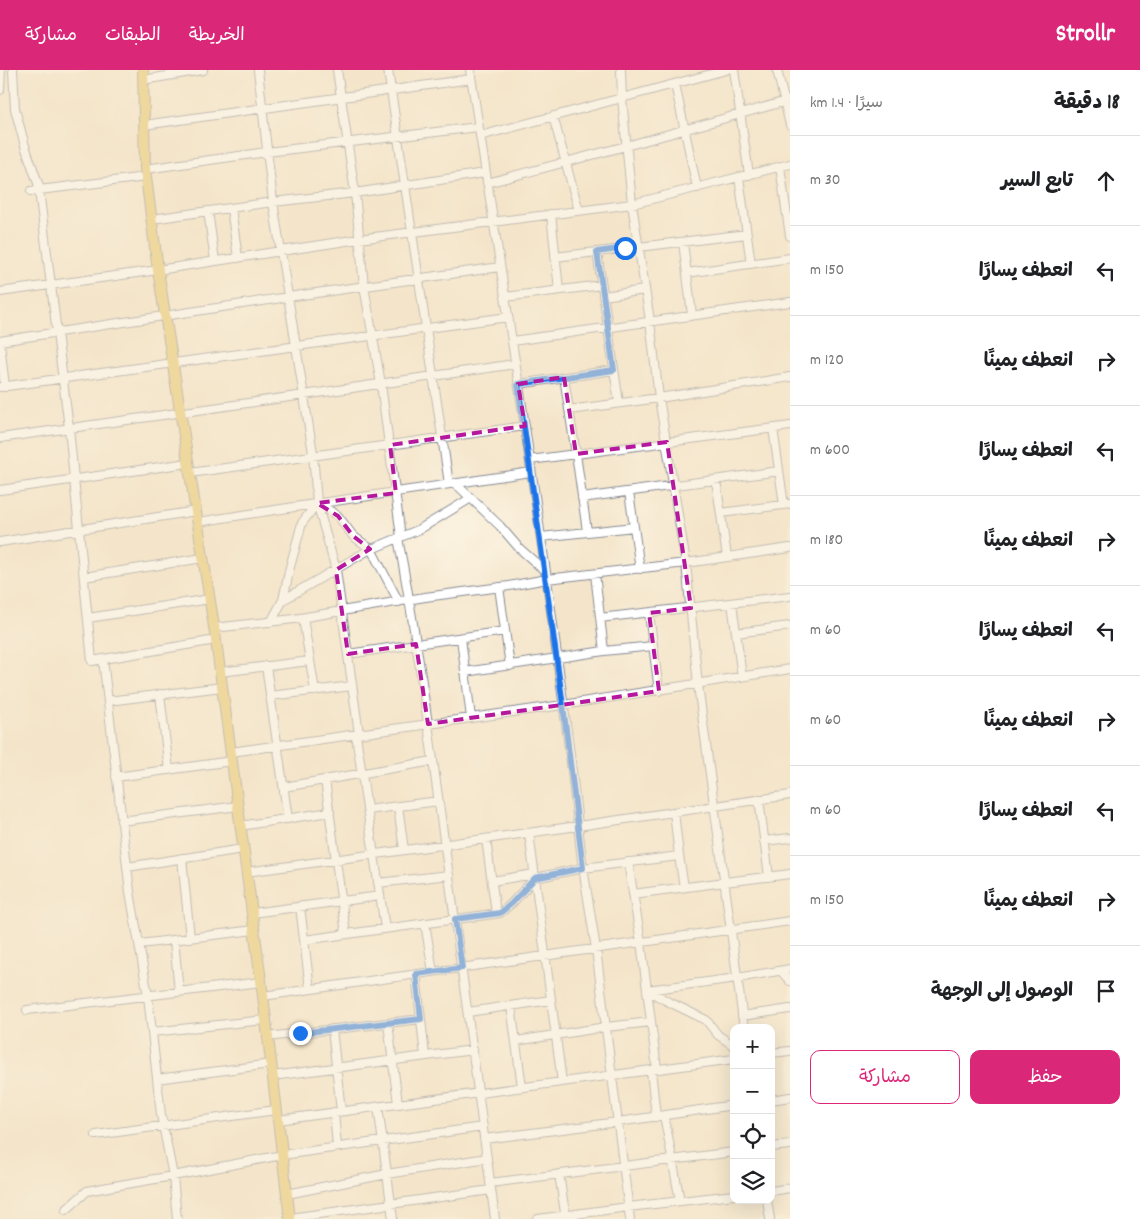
<!DOCTYPE html>
<html lang="ar">
<head>
<meta charset="utf-8">
<style>
	body { margin:0; font-family:Dekko,"Playpen Sans Arabic",sans-serif; background:#f2f2f2; color:#202124; direction:rtl }
	.controls { position:absolute; right:15px; bottom:15px; display:grid; overflow:hidden; border-radius:10px; box-shadow:0 5px 20px #0002 }
	.controls button { width:45px; height:45px; display:grid; place-items:center; padding:0; border:0; border-bottom:1px solid #e0e0e0; background:#fff; color:#202124; font:25px sans-serif }
	.stop { position:absolute; width:15px; height:15px; margin:-11px; border:4px solid #1a73e8; border-radius:50%; background:#fff }
	.stop.end { background:#1a73e8; border-color:#fff; box-shadow:0 1px 5px #0008 }
	.list { margin:0; padding:0; list-style:none }
	h2 { display:flex; justify-content:space-between; align-items:center; height:65px; margin:0; padding:0 20px; font-size:21px }
	h2 small { font-size:16px; font-weight:400; color:#757577 }
	.list li { display:grid; grid-template-columns:32px 1fr auto; gap:15px; align-items:center; box-sizing:border-box; height:90px; padding:0 20px; border-top:1px solid #e0e0e0 }
	.list b { display:block; font-size:19px; white-space:nowrap }
	.list em { font-size:16px; font-style:normal; color:#757577 }
	.actions { display:flex; gap:10px; padding:15px 20px }
	.actions a { flex:1; padding:11px 0; border:1px solid #db2777; border-radius:10px; text-align:center; font-size:18px; color:#db2777 }
	.actions .main { background:#db2777; color:#fff }
	.icon { flex:none; width:28px; height:28px; fill:none; stroke:currentColor; stroke-width:2; stroke-linecap:round; stroke-linejoin:round }
	.map { position:relative; flex:none; width:790px; height:1149px; overflow:hidden; direction:ltr }
	header { display:flex; align-items:center; gap:30px; box-sizing:border-box; height:70px; padding:0 25px; background:#db2777; color:#fff }
	header strong { font-size:24px }
	nav { display:flex; gap:28px; margin-inline-start:auto; font-size:18px }
	main { display:flex }
	aside { flex:1; background:#fff }
	.map>svg:first-child { display:block }
	.lines { fill:none; stroke-linecap:round; stroke-linejoin:round }
	.minor-casing { stroke:#888a94; stroke-width:10 }
	.major-casing { stroke:#888a94; stroke-width:12 }
	.minor { stroke:#fff; stroke-width:8 }
	.major { stroke:#e9c769; stroke-width:10 }
	.route { stroke:#1a73e8; stroke-width:6 }
	.marked { fill:none; stroke:#b5179e; stroke-width:4; stroke-dasharray:10 6; stroke-linejoin:round }
</style>
</head>
<body>
<header>
<strong>Strollr</strong>
<nav><a>الخريطة</a><a>الطبقات</a><a>مشاركة</a></nav>
</header>
<main>
<aside>
<h2>18 دقيقة<small>سيرًا · 1.4 km</small></h2>
<ul class="list">
<li><svg class="icon" aria-label="ahead" viewBox="0 0 24 24"><path d="M12 20V5M6 11l6-6 6 6"/></svg><div><b>تابع السير</b></div><em>30 m</em></li>
<li><svg class="icon" aria-label="left" viewBox="0 0 24 24"><path d="M17 20v-9H6M10 6l-5 5 5 5"/></svg><div><b>انعطف يسارًا</b></div><em>150 m</em></li>
<li><svg class="icon" aria-label="right" viewBox="0 0 24 24"><path d="M7 20v-9h11M14 6l5 5-5 5"/></svg><div><b>انعطف يمينًا</b></div><em>120 m</em></li>
<li><svg class="icon" aria-label="left" viewBox="0 0 24 24"><path d="M17 20v-9H6M10 6l-5 5 5 5"/></svg><div><b>انعطف يسارًا</b></div><em>600 m</em></li>
<li><svg class="icon" aria-label="right" viewBox="0 0 24 24"><path d="M7 20v-9h11M14 6l5 5-5 5"/></svg><div><b>انعطف يمينًا</b></div><em>180 m</em></li>
<li><svg class="icon" aria-label="left" viewBox="0 0 24 24"><path d="M17 20v-9H6M10 6l-5 5 5 5"/></svg><div><b>انعطف يسارًا</b></div><em>60 m</em></li>
<li><svg class="icon" aria-label="right" viewBox="0 0 24 24"><path d="M7 20v-9h11M14 6l5 5-5 5"/></svg><div><b>انعطف يمينًا</b></div><em>60 m</em></li>
<li><svg class="icon" aria-label="left" viewBox="0 0 24 24"><path d="M17 20v-9H6M10 6l-5 5 5 5"/></svg><div><b>انعطف يسارًا</b></div><em>60 m</em></li>
<li><svg class="icon" aria-label="right" viewBox="0 0 24 24"><path d="M7 20v-9h11M14 6l5 5-5 5"/></svg><div><b>انعطف يمينًا</b></div><em>150 m</em></li>
<li><svg class="icon" aria-label="arrive" viewBox="0 0 24 24"><path d="M6 21V4h12l-3 4 3 4H6"/></svg><div><b>الوصول إلى الوجهة</b></div></li>
</ul>
<div class="actions"><a class="main">حفظ</a><a>مشاركة</a></div>
</aside>
<div class="map">
<svg width="790" height="1149" viewBox="0 0 790 1149">
	<rect width="100%" height="100%" fill="#fcf5e5"/>
	<filter id="ink" filterUnits="userSpaceOnUse"><feTurbulence type="fractalNoise" baseFrequency=".02" numOctaves="2"/><feDisplacementMap in="SourceGraphic" scale="10" xChannelSelector="R" yChannelSelector="G"/><feConvolveMatrix kernelMatrix="1 2 1 2 8 2 1 2 1" color-interpolation-filters="sRGB"/></filter>
	<filter id="wash" filterUnits="userSpaceOnUse"><feTurbulence type="fractalNoise" baseFrequency=".0096" numOctaves="4" result="noise"/><feDisplacementMap in="SourceGraphic" scale="20" xChannelSelector="R" yChannelSelector="G"/><feGaussianBlur stdDeviation="1.12" result="paint"/><feColorMatrix in="noise" values="0 0 0 0 0 0 0 0 0 0 0 0 0 0 0 0 0 1.4 0 .05"/><feComposite in="paint" operator="in"/></filter>
	<g filter="url(#wash)">
		<rect width="100%" height="100%" fill="#f4e5ca"/>
	</g>
	<g filter="url(#ink)">
		<g class="lines">
			<g class="minor-casing">
				<path id="minor" d="M 13,0 L 15,39 L 25,76 L 40,119
					M 258,0 L 273,132 L 313,383 L 317,433 L 336,500 L 359,664
					M 337,0 L 355,123 L 364,216 L 381,314 L 401,467
					M 388,0 L 449,414
					M 470,0 L 522,336 L 547,509 L 571,692 L 582,791 L 596,879 L 630,1149
					M 621,0 L 622,28 L 632,134 L 650,251 L 659,328 L 686,493 L 698,615 L 744,958
					M 734,0 L 749,105
					M 777,0 L 790,55
					M 143,10 L 203,0
					M 675,14 L 697,118
					M 0,20 L 1,0
					M 553,46 L 579,141
					M 144,55 L 471,9
					M 480,66 L 726,0
					M 780,97 L 790,166
					M 145,99 L 267,82 L 478,57
					M 739,107 L 751,194
					M 487,113 L 626,76 L 790,30
					M 39,120 L 69,358 L 92,591 L 216,570
					M 31,121 L 146,107
					M 231,138 L 238,188
					M 208,141 L 215,191
					M 551,144 L 559,220
					M 152,149 L 273,132 L 355,123 L 485,103
					M 683,172 L 692,245
					M 597,182 L 619,333
					M 555,187 L 747,164
					M 687,203 L 790,188
					M 0,222 L 158,200 L 359,169 L 632,134 L 790,94
					M 603,226 L 645,220
					M 505,227 L 602,215
					M 0,271 L 288,227 L 500,197
					M 512,271 L 790,232
					M 0,273 L 5,317
					M 564,307 L 576,384 L 587,461
					M 518,314 L 614,300
					M 0,317 L 508,247
					M 569,340 L 659,328 L 790,307
					M 773,358 L 784,435
					M 0,368 L 304,325 L 515,294
					M 530,390 L 790,356
					M 190,403 L 525,356
					M 716,410 L 727,487
					M 455,413 L 500,456 L 519,478 L 545,501
					M 0,420 L 188,393
					M 629,422 L 640,499
					M 582,428 L 779,401
					M 721,443 L 790,434
					M 198,452 C 309,434 420,419 531,402
					M 541,467 L 634,457
					M 398,468 C 416,561 428,655 441,748 C 460,882 477,1015 495,1149
					M 0,472 L 196,441
					M 595,504 L 604,581
					M 84,507 L 203,488
					M 499,517 L 510,596
					M 283,530 L 290,497 L 302,453 L 317,433 L 338,446 L 353,466 L 371,479 L 399,532
					M 732,533 L 742,607
					M 649,543 L 659,621
					M 88,548 L 210,529
					M 303,548 L 315,621
					M 600,548 L 790,526
					M 271,552 L 283,530 L 367,481 L 420,459 L 471,428
					M 214,558 L 294,549 L 425,527 L 509,516 L 547,509 L 686,493 L 790,478
					M 736,563 L 790,556
					M 461,568 L 471,648
					M 348,584 L 505,561
					M 103,589 L 130,822 L 148,926 L 161,1045 L 173,1106 L 177,1149
					M 266,596 L 288,749
					M 220,602 L 310,591
					M 465,602 L 604,581 L 653,576
					M 160,624 L 169,700
					M 270,626 L 352,616
					M 108,631 L 222,617
					M 356,665 L 385,858
					M 231,682 L 563,635 L 790,599
					M 116,707 L 232,691
					M 325,710 L 346,864
					M 284,717 L 433,691
					M 759,729 L 769,807
					M 398,736 L 404,780
					M 367,740 L 439,731
					M 674,742 L 679,786 L 684,817
					M 121,751 L 238,736
					M 240,756 L 330,742
					M 529,763 L 562,1012
					M 486,769 L 496,843
					M 764,771 L 790,768
					M 182,788 L 190,868
					M 628,792 L 641,872 L 657,999
					M 127,797 L 243,779
					M 246,802 L 578,756 L 790,725
					M 492,811 L 534,804
					M 378,813 L 449,805
					M 633,824 L 725,812 L 790,804
					M 300,836 L 310,919
					M 252,843 L 380,826
					M 425,853 L 433,902
					M 174,870 L 179,922
					M 304,870 L 500,843 L 511,834 L 535,808 L 583,798 L 679,786
					M 140,874 L 254,860
					M 781,901 L 790,911
					M 416,904 L 425,986
					M 263,926 L 790,851
					M 511,936 L 522,1017
					M 27,940 L 261,912
					M 468,942 L 551,930
					M 742,946 L 790,939
					M 388,953 L 398,1034
					M 332,959 L 341,1041
					M 152,962 L 265,950
					M 267,967 L 421,949
					M 516,971 L 606,957 L 651,952
					M 734,976 L 718,965 L 706,950 L 665,930 L 647,920 L 737,908 L 790,899
					M 771,983 L 790,981
					M 651,1000 L 656,1047
					M 272,1006 L 473,980
					M 157,1009 L 271,994
					M 771,1030 L 790,1027
					M 378,1036 L 393,1149
					M 334,1042 L 337,1077
					M 664,1045 L 680,1131
					M 278,1050 L 734,989
					M 96,1065 L 276,1040
					M 484,1069 L 618,1052 L 734,1035
					M 771,1077 L 790,1075
					M 559,1104 L 566,1149
					M 490,1113 L 734,1082
					M 771,1121 L 790,1118
					M 287,1124 L 387,1104 L 487,1088
					M 767,1130 L 770,1149
					M 66,1140 L 87,1121 L 114,1116 L 173,1106 L 282,1085 L 483,1057
					M 290,1148 L 491,1120
					M 538,1149 L 628,1137 L 734,1125"/>
			</g>
			<g class="major-casing">
				<path id="major" d="M 143,0 L 145,99 L 158,200 L 215,563 L 263,926 L 290,1149"/>
			</g>
			<use href="#minor" class="minor"/>
			<use href="#major" class="major"/>
		</g>
	</g>
	<g class="lines" filter="url(#ink)">
		<path class="route" d="M 300,963 L 421,949 L 416,904 L 462,898 L 455,849 L 500,843 L 511,834 L 535,808 L 583,798 L 563,635 L 518,314 L 614,300 L 597,182 L 625,178"/>
	</g>
	<path d="M0 0H790V1149H0ZM 564,307 L 576,384 L 667,372 L 691,538 L 649,543 L 659,621 L 428,654 L 416,574 L 348,584 L 336,500 L 370,479 L 353,466 L 338,446 L 317,433 L 396,423 L 390,375 L 525,356 L 518,314 Z" fill="#f4e5ca" fill-opacity=".55" fill-rule="evenodd"/>
	<path class="marked" d="M 564,307 L 576,384 L 667,372 L 691,538 L 649,543 L 659,621 L 428,654 L 416,574 L 348,584 L 336,500 L 370,479 L 353,466 L 338,446 L 317,433 L 396,423 L 390,375 L 525,356 L 518,314 Z"/>
</svg>
<div class="controls">
<button>+</button>
<button>−</button>
<button><svg class="icon" aria-label="locate" viewBox="0 0 24 24"><circle cx="12" cy="12" r="6"/><path d="M12 2v4M12 18v4M2 12h4M18 12h4"/></svg></button>
<button><svg class="icon" aria-label="layers" viewBox="0 0 24 24"><path d="M12 4l9 5-9 5-9-5zM3 14l9 5 9-5"/></svg></button>
</div>
<div class="stop" style="left:625px;top:178px"></div>
<div class="stop end" style="left:300px;top:963px"></div>
</div>
</main>
</body>
</html>
